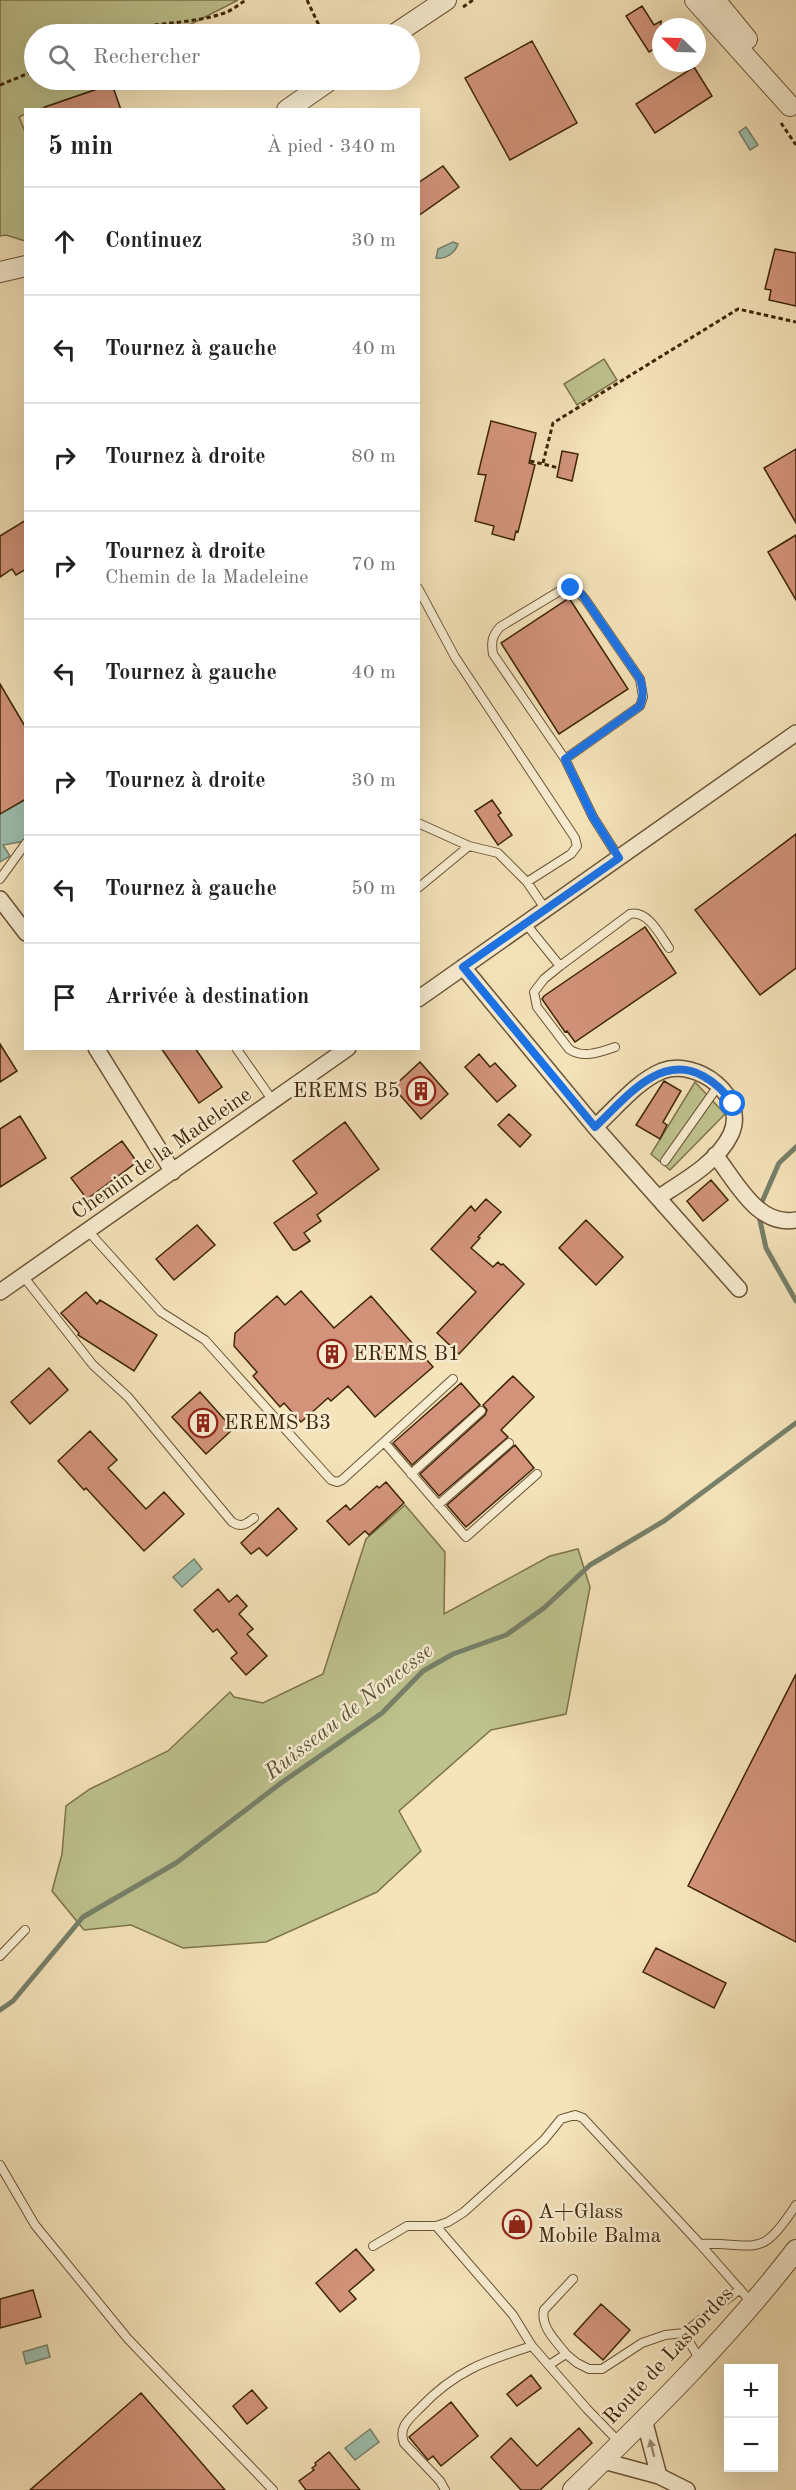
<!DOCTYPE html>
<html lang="fr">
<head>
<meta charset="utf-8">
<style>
	body { margin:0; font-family:"Old Standard TT",serif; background:#f2f2f2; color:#222 }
	.controls { position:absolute; right:18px; bottom:18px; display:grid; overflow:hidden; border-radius:0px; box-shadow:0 6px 24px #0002 }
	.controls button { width:54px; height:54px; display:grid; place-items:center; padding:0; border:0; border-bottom:2px solid #e0e0e0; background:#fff; color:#222; font:30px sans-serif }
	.compass { position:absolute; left:652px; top:18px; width:54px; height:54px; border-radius:50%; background:#fff; box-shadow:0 6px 24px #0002; rotate:293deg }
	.stop { position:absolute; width:18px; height:18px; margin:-14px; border:4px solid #1a73e8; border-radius:50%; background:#fff }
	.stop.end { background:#1a73e8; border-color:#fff; box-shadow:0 2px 6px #0008 }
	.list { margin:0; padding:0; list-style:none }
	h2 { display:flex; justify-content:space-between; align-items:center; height:78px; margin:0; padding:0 24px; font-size:26px }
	h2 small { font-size:20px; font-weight:400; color:#767676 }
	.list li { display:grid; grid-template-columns:39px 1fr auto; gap:18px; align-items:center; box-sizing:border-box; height:108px; padding:0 24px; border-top:2px solid #e0e0e0 }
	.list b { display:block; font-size:22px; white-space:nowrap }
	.list p { margin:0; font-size:20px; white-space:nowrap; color:#767676 }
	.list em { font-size:20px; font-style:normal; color:#767676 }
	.icon { flex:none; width:33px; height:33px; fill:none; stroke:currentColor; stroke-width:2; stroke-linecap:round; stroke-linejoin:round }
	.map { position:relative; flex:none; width:796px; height:2490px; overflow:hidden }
	.search { position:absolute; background:#fff; box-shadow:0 6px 24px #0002; left:24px; top:24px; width:396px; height:66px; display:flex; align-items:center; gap:15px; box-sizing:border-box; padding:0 21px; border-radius:33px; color:#767676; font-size:22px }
	.panel { position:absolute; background:#fff; box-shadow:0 6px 24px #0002; left:24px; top:108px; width:396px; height:942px; border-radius:0px }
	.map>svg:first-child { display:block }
	.green { fill:#bec38e; stroke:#7e744b; stroke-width:1.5 }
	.water { fill:#9dbead; stroke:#77816b; stroke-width:1.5 }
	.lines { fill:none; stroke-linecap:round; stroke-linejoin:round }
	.stream { stroke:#77816b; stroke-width:5 }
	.building { fill:#d2937a; stroke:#3e2508; stroke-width:1.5 }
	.service-casing { stroke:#6c5434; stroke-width:10 }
	.minor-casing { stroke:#6c5434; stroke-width:18 }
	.tertiary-casing { stroke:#6c5434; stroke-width:22 }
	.path { stroke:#3e2508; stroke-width:3; stroke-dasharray:4.5 3; stroke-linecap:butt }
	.service { stroke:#f8edd2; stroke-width:8 }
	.minor { stroke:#f8edd2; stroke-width:15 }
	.tertiary { stroke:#f8edd2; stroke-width:20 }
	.oneway { fill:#9b896d }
	.route { stroke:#1a73e8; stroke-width:8 }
	.labels { text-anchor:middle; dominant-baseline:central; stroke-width:5; stroke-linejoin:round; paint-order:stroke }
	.poi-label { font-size:21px; fill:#3e2508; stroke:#f8edd2; text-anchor:start }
	.street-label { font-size:21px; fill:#3e2508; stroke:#f8edd2 }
	.water-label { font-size:22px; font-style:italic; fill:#5a533a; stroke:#f8edd2 }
</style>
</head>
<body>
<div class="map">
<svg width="796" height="2490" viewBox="0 0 796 2490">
	<rect width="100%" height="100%" fill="#f5e3ba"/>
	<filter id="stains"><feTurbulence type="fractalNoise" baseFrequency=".00333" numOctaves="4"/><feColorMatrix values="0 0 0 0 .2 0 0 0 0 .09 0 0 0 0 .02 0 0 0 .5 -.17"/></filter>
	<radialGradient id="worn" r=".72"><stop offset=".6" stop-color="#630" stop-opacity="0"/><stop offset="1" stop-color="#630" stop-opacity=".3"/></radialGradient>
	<path class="green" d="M 0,0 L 238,0 L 172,34 L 34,34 L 34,80 L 117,80 L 112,84 L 39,109 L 26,110 L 25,114 L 19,117 L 26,134 L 25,241 L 6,235 L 0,236 Z
		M 604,359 L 617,380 L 577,405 L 564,384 Z
		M 695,1082 L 725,1114 L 670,1170 L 651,1154 Z
		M 405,1505 L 445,1552 L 444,1614 L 550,1556 L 578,1549 L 590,1587 L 566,1714 L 491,1730 L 399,1811 L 421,1851 L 377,1892 L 266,1942 L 183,1948 L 131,1925 L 84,1930 L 52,1891 L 62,1854 L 66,1806 L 90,1789 L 168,1751 L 230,1692 L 234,1697 L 263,1703 L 323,1674 L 366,1539 Z"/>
	<path class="water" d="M 746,127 L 758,145 L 750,150 L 739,132 Z
		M 453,242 L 458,244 C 455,253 445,260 436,258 L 438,249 Z
		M 25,799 L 25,841 L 3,845 L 10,856 L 0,862 L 0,814 Z
		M 194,1559 L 202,1569 L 182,1587 L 173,1577 Z
		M 47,2345 L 50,2357 L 26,2364 L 23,2352 Z
		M 370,2429 L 379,2442 L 355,2460 L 345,2448 Z"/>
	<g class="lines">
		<path class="stream" d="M 761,1204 L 779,1163 L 796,1147
			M 759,1216 L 766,1248 L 796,1301
			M 0,2010 L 13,2001 L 83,1917 L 176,1863 L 281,1783 L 382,1713 L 423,1671 L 453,1654 L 506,1635 L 544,1608 L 590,1565 L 664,1521 L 796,1423"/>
	</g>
	<path class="building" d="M 642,6 L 654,25 L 661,21 L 661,45 L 649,52 L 626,16 Z
		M 532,41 L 577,123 L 510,160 L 465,78 Z
		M 694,67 L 712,96 L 655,133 L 636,104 Z
		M 112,84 L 121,110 L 46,110 L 45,107 Z
		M 443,166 L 459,187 L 418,216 L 418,183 Z
		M 775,249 L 796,253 L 796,306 L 769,300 L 771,290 L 765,289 Z
		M 491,421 L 536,433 L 529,463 L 535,465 L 518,532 L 516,531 L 514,540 L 492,534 L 494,526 L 475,521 L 486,475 L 478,474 Z
		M 796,449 L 796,523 L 764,468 Z
		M 562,451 L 578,454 L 572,481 L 557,477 Z
		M 26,520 L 26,569 L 16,575 L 12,569 L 0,577 L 0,536 Z
		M 796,535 L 796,600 L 768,552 Z
		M 569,598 L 628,689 L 559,734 L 501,643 Z
		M 0,684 L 26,728 L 26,799 L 0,814 Z
		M 492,800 L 501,813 L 498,815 L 512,835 L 498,845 L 475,811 Z
		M 796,834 L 796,968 L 760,995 L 695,910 Z
		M 645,927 L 676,973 L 575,1042 L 567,1031 L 565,1032 L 542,999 L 544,996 Z
		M 0,1044 L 17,1071 L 0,1082 Z
		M 161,1048 L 195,1048 L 222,1087 L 199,1103 Z
		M 479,1054 L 490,1067 L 495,1063 L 516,1086 L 497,1102 L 465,1067 Z
		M 420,1062 L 448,1094 L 421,1119 L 393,1087 Z
		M 664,1081 L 681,1091 L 663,1122 L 667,1125 L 660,1139 L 636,1125 Z
		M 509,1114 L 531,1135 L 520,1147 L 498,1125 Z
		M 20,1116 L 46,1158 L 0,1187 L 0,1129 Z
		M 345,1122 L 379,1169 L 317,1215 L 321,1221 L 304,1233 L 310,1241 L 296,1250 L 293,1250 L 274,1223 L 317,1193 L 293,1161 Z
		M 122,1141 L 137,1162 L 87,1199 L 71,1178 Z
		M 711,1180 L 728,1200 L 703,1221 L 687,1201 Z
		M 486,1199 L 501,1212 L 478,1237 L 480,1238 L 471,1248 L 493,1267 L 498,1262 L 501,1265 L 503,1264 L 524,1284 L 459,1354 L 437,1333 L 476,1292 L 431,1249 L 471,1206 L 475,1211 Z
		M 586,1220 L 623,1257 L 596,1285 L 559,1248 Z
		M 197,1225 L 215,1245 L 174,1280 L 156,1259 Z
		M 301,1291 L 334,1328 L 371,1296 L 433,1367 L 375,1417 L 348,1386 L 331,1401 L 328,1398 L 301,1422 L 284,1403 L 280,1407 L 253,1376 L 257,1372 L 234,1346 L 235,1333 L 277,1296 L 285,1305 Z
		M 86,1292 L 97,1304 L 100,1300 L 157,1335 L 134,1371 L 78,1335 L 79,1333 L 61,1313 Z
		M 49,1368 L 68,1390 L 30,1424 L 11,1402 Z
		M 513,1376 L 534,1397 L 501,1430 L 508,1437 L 439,1496 L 420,1474 L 485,1415 L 487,1410 L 483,1405 Z
		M 461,1383 L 480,1405 L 412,1465 L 393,1443 Z
		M 200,1392 L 233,1429 L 206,1454 L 172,1417 Z
		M 90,1431 L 117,1460 L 108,1468 L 146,1509 L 164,1492 L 184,1514 L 144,1551 L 86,1488 L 84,1490 L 58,1461 Z
		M 515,1445 L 534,1468 L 466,1527 L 447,1505 Z
		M 386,1482 L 404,1503 L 369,1535 L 365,1531 L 349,1545 L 327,1521 L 346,1505 L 350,1510 L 377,1486 L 379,1488 Z
		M 278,1508 L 297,1529 L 267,1556 L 259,1548 L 251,1554 L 241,1543 Z
		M 218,1589 L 229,1602 L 237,1595 L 247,1606 L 239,1614 L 253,1629 L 247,1634 L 267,1656 L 246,1675 L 231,1658 L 237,1653 L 217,1629 L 213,1632 L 194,1610 Z
		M 796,1674 L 796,1942 L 688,1886 Z
		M 656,1948 L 726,1983 L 714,2008 L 643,1972 Z
		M 356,2249 L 374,2270 L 349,2291 L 356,2299 L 340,2312 L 316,2283 Z
		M 33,2290 L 41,2317 L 0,2328 L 0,2299 Z
		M 601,2304 L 630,2330 L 603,2360 L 574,2334 Z
		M 531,2375 L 541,2388 L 517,2406 L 507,2394 Z
		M 252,2390 L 267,2408 L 247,2424 L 233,2406 Z
		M 141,2393 L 225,2490 L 30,2490 Z
		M 451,2402 L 478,2436 L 441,2466 L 433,2456 L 428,2460 L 409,2437 Z
		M 579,2428 L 592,2443 L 540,2490 L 521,2490 L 491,2457 L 511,2438 L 537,2466 Z
		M 329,2452 L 360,2490 L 306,2490 L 299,2481 L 314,2470 L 312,2468 L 316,2465 L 315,2463 Z"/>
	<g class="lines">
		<g class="service-casing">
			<path id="service" d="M 418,588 L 455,657 L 575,838 L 577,846 L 571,854 L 527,882
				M 565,759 L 640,706 L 643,697 L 640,679 L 585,599 C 578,591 573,588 563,589 L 500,627 C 492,636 491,642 493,654 L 565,759 L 593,817 L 619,858
				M 418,823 L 469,846
				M 0,879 L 26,843
				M 418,888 L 469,846 L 498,853 L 527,882 L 546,910
				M 526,924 L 560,966 L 544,979 L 534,992 L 537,1007 L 569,1049 C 583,1059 600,1052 615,1047
				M 560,966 L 630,914 C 648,910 660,935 669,948
				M 236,1048 L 273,1101
				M 665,1161 L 718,1086
				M 89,1232 L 161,1312 L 205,1340 L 331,1480 L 337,1482 L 342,1480 L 384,1442 L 466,1537 L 537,1474
				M 23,1276 L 93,1365 L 128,1397 L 232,1522 C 242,1528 246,1524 254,1518
				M 384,1442 L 453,1379
				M 411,1474 L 481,1411
				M 438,1505 L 509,1443
				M 0,1956 L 25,1930
				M 0,2165 L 35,2225 L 128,2339 L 273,2490
				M 436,2226 L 513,2315 L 532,2346 L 587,2409 L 620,2443
				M 700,2244 C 758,2242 760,2261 796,2205
				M 373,2246 L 407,2226 L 436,2226 L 448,2222 L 464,2212 L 544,2140 L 561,2119 L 575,2115 L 583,2118 L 700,2244 L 751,2302
				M 684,2333 L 700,2360
				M 566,2354 C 557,2342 540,2327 544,2310 L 573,2279
				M 549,2365 L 566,2354 L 577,2363 L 589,2369 L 602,2369 L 642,2343 L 665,2335 L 684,2333 L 740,2289
				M 445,2490 L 440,2481 L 404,2443 C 398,2427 409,2419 420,2408 C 455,2371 485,2361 532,2346"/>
		</g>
		<g class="minor-casing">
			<path id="minor" d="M 0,899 L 26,933
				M 463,967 L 595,1127 L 739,1289
				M 418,999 L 796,733
				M 96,1048 L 173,1172
				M 595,1127 C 615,1109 637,1081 662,1071 C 697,1058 748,1096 731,1134 C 718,1162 684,1181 659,1197
				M 715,1155 C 736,1181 757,1227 796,1220
				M 0,1292 L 348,1048
				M 641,2422 L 646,2427 L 659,2476
				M 606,2458 L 611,2463 L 659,2476 L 687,2490"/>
		</g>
		<g class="tertiary-casing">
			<path id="tertiary" d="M 695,0 L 790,106
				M 715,0 L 747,39
				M 395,34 L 446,0
				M 287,110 L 330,80
				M 0,272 L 26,266
				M 573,2490 C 651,2414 730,2336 796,2250"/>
		</g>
		<path class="path" d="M 307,0 L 323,34
			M 463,7 L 473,0
			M 118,34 C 150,21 188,25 221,14 C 230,12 238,5 246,0
			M 0,85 L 34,71
			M 347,86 L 358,80
			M 781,123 L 796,145
			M 530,461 L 559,468
			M 543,463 L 553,423 L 738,309 L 796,322"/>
		<use href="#service" class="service"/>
		<use href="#minor" class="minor"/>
		<use href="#tertiary" class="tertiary"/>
	</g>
	<defs><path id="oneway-solid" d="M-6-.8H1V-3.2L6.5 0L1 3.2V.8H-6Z" transform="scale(1.5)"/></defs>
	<use class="oneway" href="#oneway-solid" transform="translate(652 2448) rotate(-104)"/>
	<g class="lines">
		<path class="route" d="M 571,588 L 580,592 L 585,599 L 640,679 C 643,689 644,696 640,706 L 565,759 L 593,817 L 619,858 L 463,967 L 595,1127 C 624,1100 660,1052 703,1076 C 716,1083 725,1092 733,1104"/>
	</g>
	<defs>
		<g id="building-ring" transform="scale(1.5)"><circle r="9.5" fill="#f8edd2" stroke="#8f2418" stroke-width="1.5"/><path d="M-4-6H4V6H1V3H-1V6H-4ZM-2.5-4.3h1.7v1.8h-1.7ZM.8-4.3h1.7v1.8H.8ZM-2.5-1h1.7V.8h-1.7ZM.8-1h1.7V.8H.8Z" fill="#8f2418"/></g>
		<g id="shop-ring" transform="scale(1.5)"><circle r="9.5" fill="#f8edd2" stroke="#8f2418" stroke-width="1.5"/><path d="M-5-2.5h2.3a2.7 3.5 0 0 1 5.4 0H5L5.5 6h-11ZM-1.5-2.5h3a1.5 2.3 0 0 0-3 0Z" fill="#8f2418"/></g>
	</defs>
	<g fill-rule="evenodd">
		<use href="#building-ring" x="421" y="1091"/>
		<use href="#building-ring" x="332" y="1354"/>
		<use href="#building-ring" x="203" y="1423"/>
		<use href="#shop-ring" x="517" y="2224"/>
	</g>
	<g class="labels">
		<g class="poi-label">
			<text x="400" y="1091" text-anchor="end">EREMS B5</text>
			<text x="353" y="1354">EREMS B1</text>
			<text x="224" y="1423">EREMS B3</text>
			<text x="538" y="2212">A+Glass<tspan x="538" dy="24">Mobile Balma</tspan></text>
		</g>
		<g class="street-label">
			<text transform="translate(162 1154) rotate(-35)">Chemin de la Madeleine</text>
			<text transform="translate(669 2356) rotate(-47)">Route de Lasbordes</text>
		</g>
		<g class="water-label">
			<text transform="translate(349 1712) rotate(-38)">Ruisseau de Noncesse</text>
		</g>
	</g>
	<rect width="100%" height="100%" filter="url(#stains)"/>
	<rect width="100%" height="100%" fill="url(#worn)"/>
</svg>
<div class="controls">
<button>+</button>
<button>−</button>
</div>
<svg class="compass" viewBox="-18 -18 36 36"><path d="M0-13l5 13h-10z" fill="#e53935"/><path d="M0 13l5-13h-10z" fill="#767676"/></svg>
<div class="stop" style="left:733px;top:1104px"></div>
<div class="stop end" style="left:571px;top:588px"></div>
<div class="search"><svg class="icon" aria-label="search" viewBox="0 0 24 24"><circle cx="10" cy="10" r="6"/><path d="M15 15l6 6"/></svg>Rechercher</div>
<section class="panel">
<h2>5 min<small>À pied · 340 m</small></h2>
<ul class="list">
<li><svg class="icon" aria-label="ahead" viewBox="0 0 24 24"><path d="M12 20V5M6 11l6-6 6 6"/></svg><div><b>Continuez</b></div><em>30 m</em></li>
<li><svg class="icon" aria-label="left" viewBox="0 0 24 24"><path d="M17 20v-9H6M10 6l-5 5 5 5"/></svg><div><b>Tournez à gauche</b></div><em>40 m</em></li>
<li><svg class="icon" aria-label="right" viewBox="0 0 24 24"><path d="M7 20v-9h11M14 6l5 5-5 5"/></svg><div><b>Tournez à droite</b></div><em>80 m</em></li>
<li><svg class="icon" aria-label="right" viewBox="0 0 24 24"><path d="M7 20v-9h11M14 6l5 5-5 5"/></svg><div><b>Tournez à droite</b><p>Chemin de la Madeleine</p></div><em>70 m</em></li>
<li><svg class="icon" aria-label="left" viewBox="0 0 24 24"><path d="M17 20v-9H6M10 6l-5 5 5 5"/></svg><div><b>Tournez à gauche</b></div><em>40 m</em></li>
<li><svg class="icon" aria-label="right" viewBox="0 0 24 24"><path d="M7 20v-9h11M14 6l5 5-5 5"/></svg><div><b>Tournez à droite</b></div><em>30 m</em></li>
<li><svg class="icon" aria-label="left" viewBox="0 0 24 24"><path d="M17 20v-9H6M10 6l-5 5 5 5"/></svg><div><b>Tournez à gauche</b></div><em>50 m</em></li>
<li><svg class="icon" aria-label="arrive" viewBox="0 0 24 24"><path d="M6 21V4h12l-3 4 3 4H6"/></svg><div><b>Arrivée à destination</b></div></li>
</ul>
</section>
</div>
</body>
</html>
